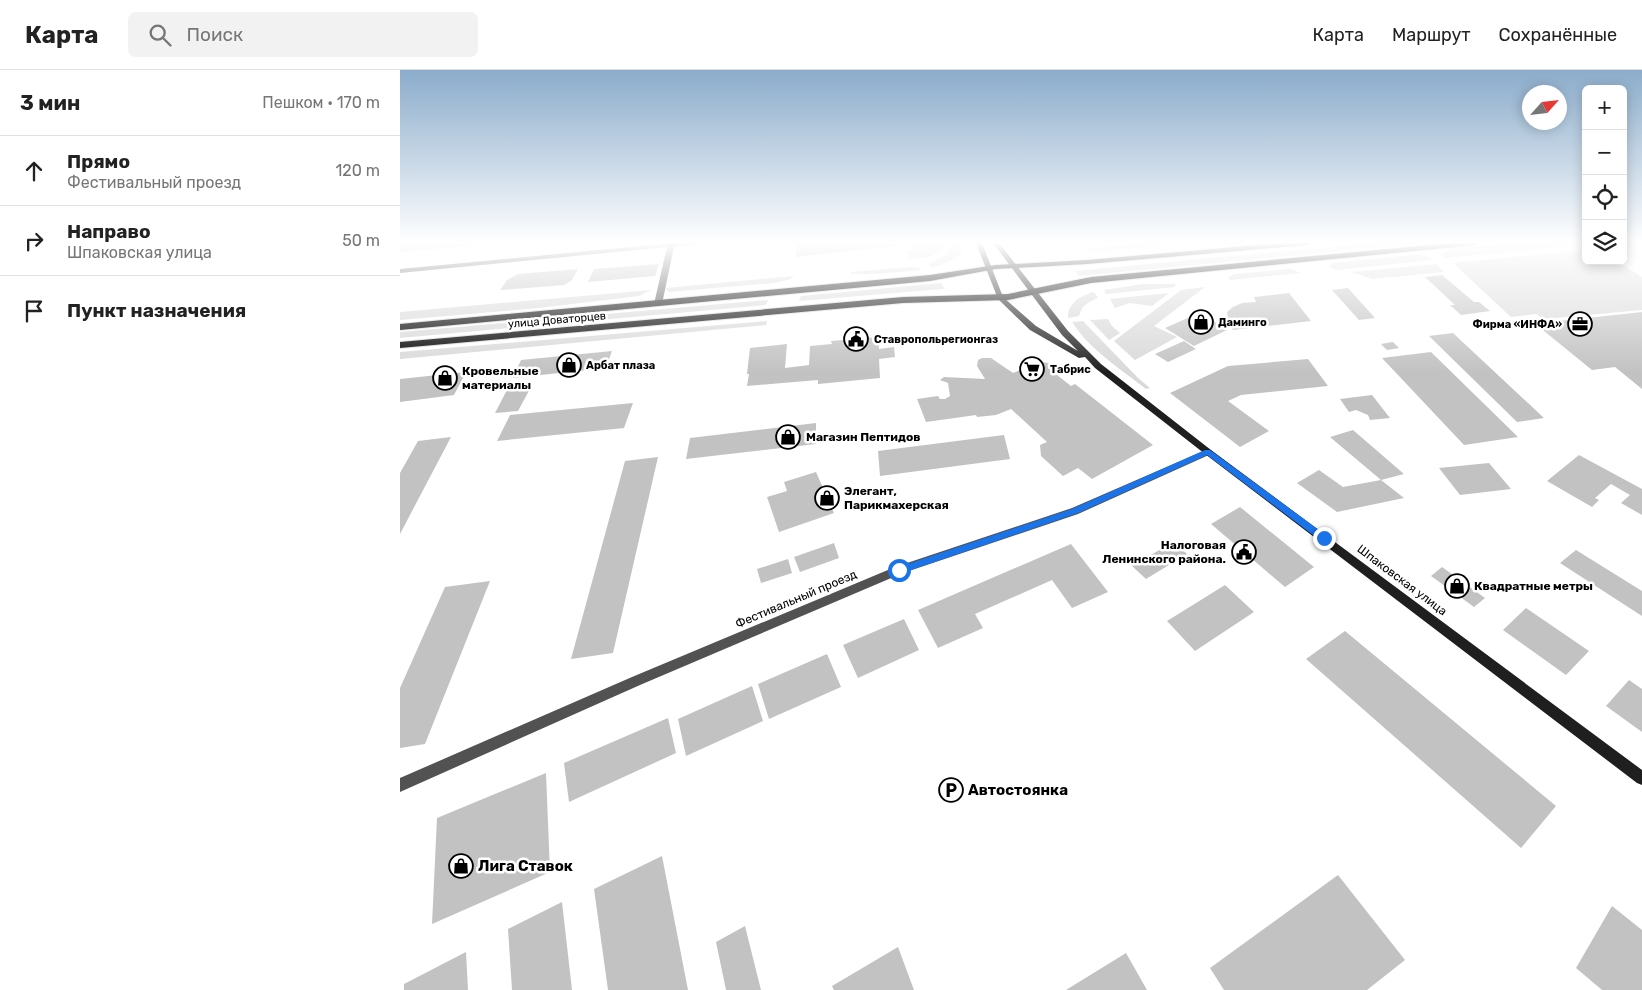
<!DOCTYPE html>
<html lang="ru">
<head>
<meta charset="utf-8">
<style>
	body { margin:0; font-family:Rubik,sans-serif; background:#f2f2f2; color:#222 }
	.controls { position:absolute; right:15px; top:15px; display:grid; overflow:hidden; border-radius:8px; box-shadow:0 2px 12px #0003 }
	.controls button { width:45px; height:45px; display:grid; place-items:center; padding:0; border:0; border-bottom:1px solid #e0e0e0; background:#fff; color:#222; font:25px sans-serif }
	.compass { position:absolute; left:1122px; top:15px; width:45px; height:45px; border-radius:50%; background:#fff; box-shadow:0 2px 12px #0003; rotate:63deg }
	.stop { position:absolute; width:15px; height:15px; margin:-11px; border:4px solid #1a73e8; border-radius:50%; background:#fff }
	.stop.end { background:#1a73e8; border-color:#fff; box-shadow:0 1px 5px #0008 }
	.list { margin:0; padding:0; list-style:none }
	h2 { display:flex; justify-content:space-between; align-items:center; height:65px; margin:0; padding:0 20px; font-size:21px }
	h2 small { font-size:16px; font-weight:400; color:#767676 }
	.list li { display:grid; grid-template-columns:32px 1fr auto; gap:15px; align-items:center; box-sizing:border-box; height:70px; padding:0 20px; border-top:1px solid #e0e0e0 }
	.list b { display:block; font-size:19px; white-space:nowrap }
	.list p { margin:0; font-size:16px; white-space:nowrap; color:#767676 }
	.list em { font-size:16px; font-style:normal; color:#767676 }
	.icon { flex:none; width:28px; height:28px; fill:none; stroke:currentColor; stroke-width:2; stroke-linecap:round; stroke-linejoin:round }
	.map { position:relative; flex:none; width:1242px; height:920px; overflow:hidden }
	header { display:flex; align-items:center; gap:30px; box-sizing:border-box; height:70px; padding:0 25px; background:#fff; border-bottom:1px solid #e0e0e0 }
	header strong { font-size:24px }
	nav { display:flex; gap:28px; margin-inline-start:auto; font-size:18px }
	.search { width:350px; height:45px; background:#f2f2f2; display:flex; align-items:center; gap:12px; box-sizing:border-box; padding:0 18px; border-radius:8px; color:#767676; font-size:19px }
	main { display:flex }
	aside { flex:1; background:#fff }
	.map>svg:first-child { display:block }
	.green { fill:#d9d9d9 }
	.building { fill:#c2c2c2 }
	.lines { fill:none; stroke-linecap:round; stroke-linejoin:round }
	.primary-casing { stroke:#dbdbdb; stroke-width:2 }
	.minor { fill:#525252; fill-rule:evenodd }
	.secondary { fill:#1f1f1f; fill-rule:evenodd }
	.primary { fill:#000; fill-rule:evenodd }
	.route { fill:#1a73e8 }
	.labels { text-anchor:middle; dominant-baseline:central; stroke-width:5; stroke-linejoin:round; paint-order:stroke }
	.far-street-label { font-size:11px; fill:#000; stroke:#fff }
	.far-poi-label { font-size:11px; font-weight:bold; fill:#000; stroke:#fff; text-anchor:start }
	.poi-label { font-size:12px; font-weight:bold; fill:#000; stroke:#fff; text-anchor:start }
	.street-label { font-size:12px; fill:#000; stroke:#fff }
	.near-poi-label { font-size:15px; font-weight:bold; fill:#000; stroke:#fff; text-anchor:start }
</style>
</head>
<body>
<header>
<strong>Карта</strong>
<div class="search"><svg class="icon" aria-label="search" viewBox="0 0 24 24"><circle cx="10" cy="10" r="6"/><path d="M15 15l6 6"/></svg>Поиск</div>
<nav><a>Карта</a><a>Маршрут</a><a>Сохранённые</a></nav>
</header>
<main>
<aside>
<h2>3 мин<small>Пешком · 170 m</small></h2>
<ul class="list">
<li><svg class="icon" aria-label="ahead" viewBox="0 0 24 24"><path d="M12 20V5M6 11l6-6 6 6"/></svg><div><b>Прямо</b><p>Фестивальный проезд</p></div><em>120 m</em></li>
<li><svg class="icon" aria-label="right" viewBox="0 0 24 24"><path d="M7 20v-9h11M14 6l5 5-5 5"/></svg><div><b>Направо</b><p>Шпаковская улица</p></div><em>50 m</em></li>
<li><svg class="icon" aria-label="arrive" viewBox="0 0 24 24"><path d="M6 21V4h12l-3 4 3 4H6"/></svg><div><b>Пункт назначения</b></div></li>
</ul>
</aside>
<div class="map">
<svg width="1242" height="920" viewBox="0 0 1242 920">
	<rect width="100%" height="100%" fill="#fff"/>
	<path class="green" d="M 507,173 L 545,173 C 539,188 523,188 509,189 L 507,180 L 514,180 Z
		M 566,173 C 562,188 545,194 531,198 L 529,194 L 547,184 L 552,174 Z
		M 751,173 L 806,173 L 690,182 L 689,178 Z
		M 966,173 L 1024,173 L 679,206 L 675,201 Z
		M 1116,173 L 1182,173 L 1185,175 L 1044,188 L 1040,184 L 1050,179 Z
		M 1186,180 L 1186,191 L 1216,191 L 1242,207 L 1242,240 L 1144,249 L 1136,244 L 1111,247 L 1053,193 Z
		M 1019,184 L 1028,186 L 1033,190 L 936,200 L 929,196 L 934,193 Z
		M 1037,194 L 1044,202 L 972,209 L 952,202 Z
		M 510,197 L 519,198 L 521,200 L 475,204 L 451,204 L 451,202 Z
		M 891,199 L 901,203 L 830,210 L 828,208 L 834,204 Z
		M 395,206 L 388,210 L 374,213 L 269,222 L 265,218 Z
		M 541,213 L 544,218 L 543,219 L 399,231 L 401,226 Z
		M 743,214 L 776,214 L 774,217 L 706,224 L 704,220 Z
		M 805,217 L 754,256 L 777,267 L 735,290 L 714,271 L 781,220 Z
		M 251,220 L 239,226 L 139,238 L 0,250 L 0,242 Z
		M 694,222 L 698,228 C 688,232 682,235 679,246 L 668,248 C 667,233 682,225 694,222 Z
		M 769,223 L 752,236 L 730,233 L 715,238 L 710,229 Z
		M 368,230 L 366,235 L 0,268 L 0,262 Z
		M 708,249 L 712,256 L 720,263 L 709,270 L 690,250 Z
		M 367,251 L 366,255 L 0,289 L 0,282 Z
		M 683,251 L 738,308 L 750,318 L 746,319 C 723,301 688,278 672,252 Z"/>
	<path class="building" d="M 0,173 L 88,173 L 88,174 L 0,182 Z
		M 397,173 L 499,173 L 495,176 L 396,187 Z
		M 259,194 L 255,206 L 188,212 L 194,199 Z
		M 178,199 L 172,210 L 164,215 L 100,220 L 107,210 L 118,204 Z
		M 1042,205 L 1074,232 L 1079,232 L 1090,241 L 1061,245 L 1050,235 L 1055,235 L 1025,207 Z
		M 948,218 L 975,248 L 959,250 L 932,220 Z
		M 889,223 L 911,251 L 833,260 L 828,251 L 827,242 L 833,237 L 842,233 L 856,232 L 854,227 Z
		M 1242,242 L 1242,319 L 1215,297 L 1192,300 L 1133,252 L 1157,249 L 1159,251 Z
		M 799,243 L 802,246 L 808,245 L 812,250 L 827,260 L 794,276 L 765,258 Z
		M 1053,263 L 1144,348 L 1117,352 L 1029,266 Z
		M 478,267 L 479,279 L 494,277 L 495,287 L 479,289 L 480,308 L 418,314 L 418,310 L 347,316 L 349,304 L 347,304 L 350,278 L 387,274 L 385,298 L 409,295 L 410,276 L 432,274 L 431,271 Z
		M 784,271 L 796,279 L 768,292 L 755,284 Z
		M 993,272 L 999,278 L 987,280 L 981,274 Z
		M 212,281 L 206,298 L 113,308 L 121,290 Z
		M 1031,282 L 1118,367 L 1064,375 L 982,288 Z
		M 582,288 L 591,288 L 613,303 L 641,292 L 649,293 L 651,296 L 648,298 L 671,316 L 675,314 L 753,375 L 692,409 L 678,398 L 663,406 L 641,386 L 640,375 L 647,372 L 611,339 L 596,345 L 577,347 L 576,345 L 526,352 L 517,329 L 538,326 L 540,329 L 545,329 L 550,326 L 548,313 L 540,310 L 544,307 L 585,309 L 577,296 L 578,290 Z
		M 908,289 L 928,316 L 841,325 L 828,331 L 869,361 L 840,377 L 770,323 L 828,296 Z
		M 66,302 L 54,325 L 0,332 L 0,309 Z
		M 131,317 L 118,341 L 95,343 L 107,320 Z
		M 972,325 L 990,348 L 970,350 L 968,345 L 956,340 L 949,342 L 940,329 Z
		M 233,333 L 224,358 L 97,371 L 110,345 Z
		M 416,353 L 416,374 L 286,389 L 290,368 Z
		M 953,360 L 1004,404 L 981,410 L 930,367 Z
		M 604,365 L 610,389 L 480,406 L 478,381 Z
		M 51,367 L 0,464 L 0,403 L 18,371 Z
		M 1179,385 L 1242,419 L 1242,445 L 1221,433 L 1230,425 L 1211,414 L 1195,428 L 1199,430 L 1192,437 L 1147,411 Z
		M 258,387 L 213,583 L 171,589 L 225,391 Z
		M 1089,393 L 1111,419 L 1060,425 L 1039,398 Z
		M 919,400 L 943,417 L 981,410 L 1004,428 L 937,442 L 897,413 Z
		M 416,402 L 434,443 L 379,462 L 367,427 L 387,421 L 384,412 Z
		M 840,437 L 914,497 L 885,517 L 811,454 Z
		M 773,472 L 787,484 L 746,509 L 732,496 Z
		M 434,473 L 439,488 L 400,502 L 394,487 Z
		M 671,474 L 708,522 L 672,538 L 652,510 L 575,544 L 583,558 L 538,578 L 518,540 Z
		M 1176,480 L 1242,521 L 1242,546 L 1160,493 Z
		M 388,489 L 392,503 L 361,513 L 357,499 Z
		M 1042,497 L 1085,528 L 1074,537 L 1031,506 Z
		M 90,511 L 25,674 L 0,678 L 0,618 L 45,517 Z
		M 825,515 L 854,542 L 795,581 L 767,551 Z
		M 1126,538 L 1189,581 L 1166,605 L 1103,560 Z
		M 504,549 L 519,580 L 458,608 L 443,575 Z
		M 945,561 L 1156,736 L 1121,778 L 906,589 Z
		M 427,584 L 441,617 L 369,649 L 358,614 Z
		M 1229,610 L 1242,619 L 1242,662 L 1206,636 Z
		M 352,616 L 363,651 L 286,686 L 278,649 Z
		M 268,648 L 276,683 L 169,732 L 164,693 Z
		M 146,703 L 150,802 L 32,854 L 37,748 Z
		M 262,786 L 288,920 L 208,920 L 194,819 Z
		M 938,805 L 1005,890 L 967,920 L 824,920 L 810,898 Z
		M 162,832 L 172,920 L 112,920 L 108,859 Z
		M 1212,836 L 1242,860 L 1242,920 L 1202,920 L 1176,898 Z
		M 345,856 L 361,920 L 326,920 L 316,872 Z
		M 498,877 L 514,920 L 434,920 L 432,916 Z
		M 66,882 L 68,920 L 4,920 L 4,914 Z
		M 726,883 L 747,920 L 666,920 Z"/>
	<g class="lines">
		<g class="primary-casing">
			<path id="primary" d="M 881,173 L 912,173 L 908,175 L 687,194 L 596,199 L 530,211 L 0,260 L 0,254 L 530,205 L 596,195 L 687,190 Z
				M 1051,173 L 1079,173 L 1075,175 L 691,213 L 608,230 L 503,233 L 0,278 L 0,272 L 503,227 L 608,224 L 691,207 Z"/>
		</g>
		<path class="minor" d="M 271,173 L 297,173 L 294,175 L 274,177 L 262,234 L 258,236 L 254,234 L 267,177 L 0,203 L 0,199 Z
			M 808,379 L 811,380 L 813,382 L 811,384 L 678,444 L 503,503 L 240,615 L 0,722 L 0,708 L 232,607 L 495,497 L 672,438 Z"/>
		<path class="secondary" d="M 576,173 L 582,173 L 603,227 L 636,256 L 678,281 L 662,265 L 593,173 L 599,173 L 668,261 L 701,294 L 811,380 L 1242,700 L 1242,715 L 1237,713 L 805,384 L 695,298 L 685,287 L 679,288 L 630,260 L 598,229 Z"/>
		<use href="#primary" class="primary"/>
	</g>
	<linearGradient id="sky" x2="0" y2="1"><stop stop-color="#8baccb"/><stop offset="0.57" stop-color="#fff"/><stop offset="1" stop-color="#fff" stop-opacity="0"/></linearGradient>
	<rect width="1242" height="302" fill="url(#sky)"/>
	<path class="route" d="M 805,380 L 810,380 L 927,466 L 927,471 L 921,471 L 807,385 L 678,443 L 499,504 L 495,500 L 496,498 L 672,439 Z"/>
	<defs>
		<g id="shop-ring" transform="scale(1.25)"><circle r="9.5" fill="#fff" stroke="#000" stroke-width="1.5"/><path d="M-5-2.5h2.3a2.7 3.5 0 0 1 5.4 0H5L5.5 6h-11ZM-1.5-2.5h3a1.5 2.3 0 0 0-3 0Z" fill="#000"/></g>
		<g id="office-ring" transform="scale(1.25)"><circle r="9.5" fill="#fff" stroke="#000" stroke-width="1.5"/><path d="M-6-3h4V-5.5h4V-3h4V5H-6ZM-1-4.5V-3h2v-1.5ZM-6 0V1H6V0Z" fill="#000"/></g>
		<g id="civic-ring" transform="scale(1.25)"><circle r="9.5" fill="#fff" stroke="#000" stroke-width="1.5"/><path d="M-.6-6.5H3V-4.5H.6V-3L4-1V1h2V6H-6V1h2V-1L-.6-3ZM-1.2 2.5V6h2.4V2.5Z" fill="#000"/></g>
		<g id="supermarket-ring" transform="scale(1.25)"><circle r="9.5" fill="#fff" stroke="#000" stroke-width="1.5"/><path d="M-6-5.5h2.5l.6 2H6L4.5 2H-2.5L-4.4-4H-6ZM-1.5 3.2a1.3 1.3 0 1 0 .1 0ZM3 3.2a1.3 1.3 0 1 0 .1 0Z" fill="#000"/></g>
		<g id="parking-ring" transform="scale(1.25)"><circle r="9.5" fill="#fff" stroke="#000" stroke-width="1.5"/><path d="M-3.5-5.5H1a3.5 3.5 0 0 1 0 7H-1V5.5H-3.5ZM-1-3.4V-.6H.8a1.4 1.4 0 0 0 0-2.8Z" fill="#000"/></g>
	</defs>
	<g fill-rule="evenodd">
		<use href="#shop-ring" x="801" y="252"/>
		<use href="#office-ring" x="1180" y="254"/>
		<use href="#civic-ring" x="456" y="269"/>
		<use href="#shop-ring" x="169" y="295"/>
		<use href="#supermarket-ring" x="632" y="299"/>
		<use href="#shop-ring" x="45" y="308"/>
		<use href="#shop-ring" x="388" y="367"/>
		<use href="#shop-ring" x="427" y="428"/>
		<use href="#civic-ring" x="844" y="482"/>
		<use href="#shop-ring" x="1057" y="516"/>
		<use href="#parking-ring" x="551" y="720"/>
		<use href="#shop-ring" x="61" y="796"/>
	</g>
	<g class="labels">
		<g class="far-street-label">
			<text transform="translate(157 250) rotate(-5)">улица Доваторцев</text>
		</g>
		<g class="far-poi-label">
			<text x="818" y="252">Даминго</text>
			<text x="1162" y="254" text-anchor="end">Фирма «ИНФА»</text>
			<text x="474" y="269">Ставропольрегионгаз</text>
			<text x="186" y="295">Арбат плаза</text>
			<text x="650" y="299">Табрис</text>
		</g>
		<g class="poi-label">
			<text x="62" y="301">Кровельные<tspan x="62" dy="14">материалы</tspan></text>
			<text x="406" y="367">Магазин Пептидов</text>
			<text x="444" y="421">Элегант,<tspan x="444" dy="14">Парикмахерская</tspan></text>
			<text x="826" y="475" text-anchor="end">Налоговая<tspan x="826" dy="14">Ленинского района.</tspan></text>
			<text x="1074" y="516">Квадратные метры</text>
		</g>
		<g class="street-label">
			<text transform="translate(1002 510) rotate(37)">Шпаковская улица</text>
			<text transform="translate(396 529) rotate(-23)">Фестивальный проезд</text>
		</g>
		<g class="near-poi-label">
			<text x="568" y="720">Автостоянка</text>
			<text x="78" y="796">Лига Ставок</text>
		</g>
	</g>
</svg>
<div class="controls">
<button>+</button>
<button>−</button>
<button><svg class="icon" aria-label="locate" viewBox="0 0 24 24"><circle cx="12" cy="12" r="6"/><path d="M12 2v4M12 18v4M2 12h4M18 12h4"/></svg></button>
<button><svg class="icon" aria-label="layers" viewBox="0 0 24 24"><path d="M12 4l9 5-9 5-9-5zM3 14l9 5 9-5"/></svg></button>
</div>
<svg class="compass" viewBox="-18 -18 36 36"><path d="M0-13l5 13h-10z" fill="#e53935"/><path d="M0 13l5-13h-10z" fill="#767676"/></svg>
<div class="stop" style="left:499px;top:500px"></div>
<div class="stop end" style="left:924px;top:468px"></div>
</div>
</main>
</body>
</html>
